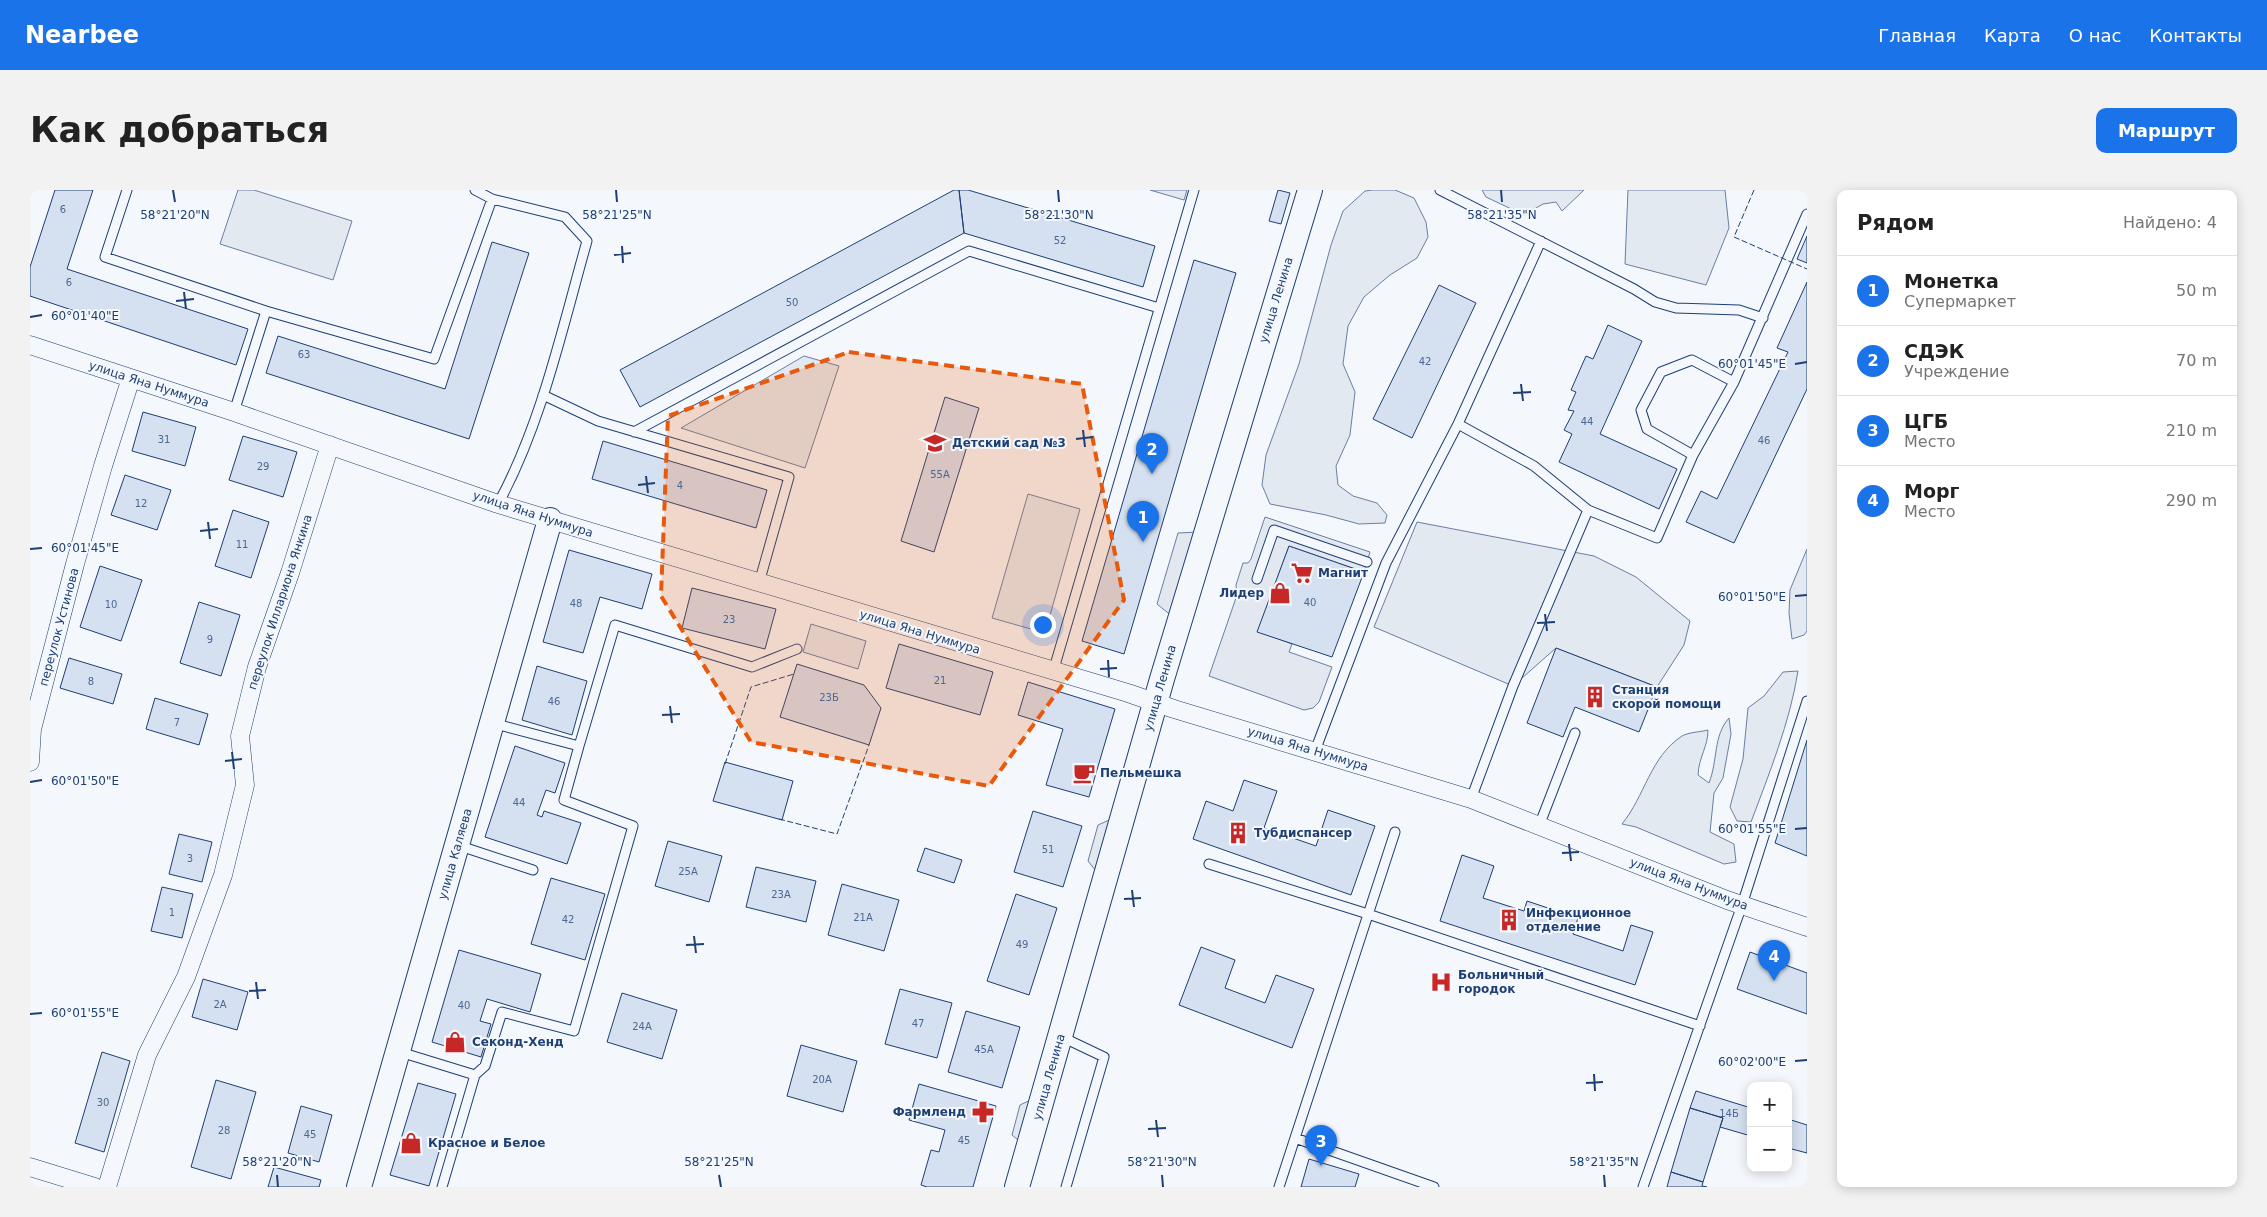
<!DOCTYPE html>
<html lang="ru">
<head>
<meta charset="utf-8">
<style>
	body { margin:0; font-family:"DejaVu Sans",sans-serif; background:#f2f2f2; color:#222 }
	.controls { position:absolute; right:15px; bottom:15px; display:grid; overflow:hidden; border-radius:10px; box-shadow:0 2px 12px #0003 }
	.controls button { width:45px; height:45px; display:grid; place-items:center; padding:0; border:0; border-bottom:1px solid #e0e0e0; background:#fff; color:#222; font:25px sans-serif }
	.you { position:absolute; left:1012px; top:434px; width:18px; height:18px; margin:-12px; border:4px solid #fff; border-radius:50%; background:#1a73e8; box-shadow:0 0 0 8px #1a73e833 }
	.badge { display:grid; place-items:center; width:32px; height:32px; border-radius:50%; background:#1a73e8; color:#fff; font-size:16px; font-weight:700 }
	.pin { position:absolute; translate:-50% -41px; filter:drop-shadow(0 1px 2px #0008) }
	.pin::after { content:''; position:absolute; top:26px; width:18px; height:15px; background:inherit; clip-path:polygon(0 0,100% 0,50% 100%) }
	.list { margin:0; padding:0; list-style:none }
	h2 { display:flex; justify-content:space-between; align-items:center; height:65px; margin:0; padding:0 20px; font-size:21px }
	h2 small { font-size:16px; font-weight:400; color:#767676 }
	.list li { display:grid; grid-template-columns:32px 1fr auto; gap:15px; align-items:center; box-sizing:border-box; height:70px; padding:0 20px; border-top:1px solid #e0e0e0 }
	.list b { display:block; font-size:19px; white-space:nowrap }
	.list p { margin:0; font-size:16px; white-space:nowrap; color:#767676 }
	.list em { font-size:16px; font-style:normal; color:#767676 }
	.map { position:relative; flex:none; width:1777px; height:997px; overflow:hidden; border-radius:10px }
	header { display:flex; align-items:center; gap:30px; box-sizing:border-box; height:70px; padding:0 25px; background:#1a73e8; color:#fff }
	header strong { font-size:24px }
	nav { display:flex; gap:28px; margin-inline-start:auto; font-size:18px }
	.intro { display:flex; align-items:center; justify-content:space-between; box-sizing:border-box; height:120px; padding:0 30px }
	h1 { margin:0; font-size:35px }
	.button { padding:12px 22px; border-radius:10px; background:#1a73e8; color:#fff; font-size:18px; font-weight:700 }
	main { display:flex; gap:30px; padding:0 30px }
	aside { flex:1; background:#fff; border-radius:10px; box-shadow:0 2px 12px #0003 }
	.map>svg:first-child { display:block }
	.green { fill:#e3e9f0; stroke:#687fa3 }
	.parking { fill:#e3e8f0; stroke:#687fa3 }
	.building { fill:#d5e0f0; stroke:#1d3f73 }
	.lines { fill:none; stroke-linecap:round; stroke-linejoin:round }
	.lane-casing { stroke:#1d3f73; stroke-width:11 }
	.street-casing { stroke:#1d3f73; stroke-width:19 }
	.secondary-casing { stroke:#1d3f73; stroke-width:26 }
	.lane { stroke:#f4f7fb; stroke-width:9 }
	.street { stroke:#f4f7fb; stroke-width:18 }
	.secondary { stroke:#f4f7fb; stroke-width:24 }
	.fence { stroke:#1d3f73; stroke-width:1; stroke-dasharray:6 2.5; stroke-linecap:butt }
	.marked { fill:#e8590c; fill-opacity:0.2; stroke:#e8590c; stroke-width:4; stroke-dasharray:10 6; stroke-linejoin:round }
	.ticks { fill:none; stroke:#1d3f73; stroke-width:2 }
	.labels { text-anchor:middle; dominant-baseline:central; stroke-width:4; stroke-linejoin:round; paint-order:stroke }
	.number-label { font-size:10px; fill:#4b6792 }
	.street-label { font-size:12px; fill:#1d3f73; stroke:#f4f7fb }
	.poi-label { font-size:12px; font-weight:bold; fill:#1d3f73; stroke:#f4f7fb; text-anchor:start }
	.ticks-label { font-size:12px; text-anchor:middle; fill:#1d3f73; stroke:#f4f7fb; stroke-width:4; stroke-linejoin:round; paint-order:stroke }
</style>
</head>
<body>
<header>
<strong>Nearbee</strong>
<nav><a>Главная</a><a>Карта</a><a>О нас</a><a>Контакты</a></nav>
</header>
<div class="intro"><h1>Как добраться</h1><a class="button">Маршрут</a></div>
<main>
<div class="map">
<svg width="1777" height="997" viewBox="0 0 1777 997">
	<rect width="100%" height="100%" fill="#f4f7fb"/>
	<path class="green" d="M 208,0 L 224,0 L 322,31 L 303,90 L 190,54 Z
		M 1120,0 L 1157,0 L 1154,10 Z
		M 1342,0 L 1365,0 L 1384,8 L 1396,32 L 1398,47 L 1387,68 L 1360,85 L 1334,107 L 1318,136 L 1313,174 L 1325,202 L 1320,245 L 1306,276 L 1308,295 L 1323,306 L 1347,313 L 1357,325 L 1355,333 L 1329,334 L 1296,325 L 1240,314 L 1232,295 L 1236,265 L 1269,174 L 1301,55 L 1313,21 L 1335,1 Z
		M 1452,0 L 1554,0 L 1532,21 L 1526,12 L 1513,14 L 1494,25 L 1456,7 Z
		M 1598,0 L 1695,0 L 1699,38 L 1676,95 L 1595,74 Z
		M 774,166 L 809,176 L 775,278 L 651,238 Z
		M 998,304 L 1050,319 L 1015,443 L 962,428 Z
		M 1387,332 L 1564,366 L 1606,387 L 1660,431 L 1654,455 L 1627,497 L 1526,458 L 1483,496 L 1344,437 Z
		M 1777,359 L 1777,441 L 1774,445 L 1762,449 L 1759,423 L 1760,400 Z
		M 1768,481 C 1760,532 1739,584 1721,632 L 1707,631 L 1700,617 L 1713,569 L 1718,518 L 1734,506 L 1753,482 Z
		M 1699,528 L 1701,544 L 1693,588 L 1684,603 L 1680,642 L 1704,654 L 1706,672 L 1694,674 L 1606,637 L 1592,634 C 1615,606 1620,567 1652,546 C 1659,542 1671,542 1678,540 C 1678,557 1669,566 1668,585 L 1679,593 C 1688,570 1683,546 1699,528 Z"/>
	<path class="parking" d="M 1235,327 L 1340,362 L 1334,382 L 1259,356 L 1228,441 L 1262,454 L 1259,462 L 1302,477 L 1289,512 L 1283,518 L 1274,520 L 1179,486 L 1207,405 L 1206,395 L 1213,373 L 1218,373 L 1221,369 Z
		M 1168,342 L 1143,427 L 1127,414 L 1148,343 Z
		M 781,434 L 836,451 L 828,479 L 773,462 Z
		M 1086,627 L 1070,686 L 1058,671 L 1068,635 Z
		M 1007,907 L 993,954 L 982,945 L 990,915 Z"/>
	<path class="building" d="M 25,0 L 63,0 L 37,79 L 218,139 L 206,175 L 0,106 L 0,77 Z
		M 924,0 L 929,0 L 934,43 L 610,217 L 590,180 Z
		M 929,0 L 938,0 L 1125,56 L 1113,97 L 934,43 Z
		M 1248,0 L 1260,3 L 1251,34 L 1239,31 Z
		M 1777,46 L 1777,73 L 1767,69 Z
		M 462,52 L 499,63 L 439,249 L 236,183 L 248,146 L 415,199 Z
		M 1164,70 L 1206,83 L 1094,464 L 1052,451 Z
		M 1777,92 L 1777,199 L 1704,353 L 1656,332 L 1671,301 L 1687,309 L 1758,162 L 1747,158 Z
		M 1409,95 L 1446,113 L 1382,248 L 1343,229 Z
		M 1578,135 L 1612,151 L 1570,244 L 1647,279 L 1629,319 L 1529,272 L 1542,244 L 1534,240 L 1544,221 L 1538,220 L 1546,202 L 1541,200 L 1556,166 L 1563,169 Z
		M 915,207 L 949,218 L 904,362 L 871,351 Z
		M 113,222 L 166,237 L 155,276 L 102,261 Z
		M 213,246 L 267,262 L 253,307 L 199,290 Z
		M 573,251 L 737,300 L 726,338 L 562,289 Z
		M 95,285 L 141,300 L 127,340 L 81,325 Z
		M 203,320 L 239,332 L 221,388 L 185,376 Z
		M 1259,356 L 1334,382 L 1302,467 L 1227,442 Z
		M 539,360 L 622,384 L 612,419 L 570,407 L 553,463 L 513,452 Z
		M 70,376 L 112,390 L 91,451 L 50,437 Z
		M 662,398 L 746,419 L 735,459 L 652,438 Z
		M 169,412 L 210,425 L 191,486 L 150,473 Z
		M 869,454 L 963,482 L 950,525 L 856,498 Z
		M 1526,458 L 1627,497 L 1609,542 L 1545,517 L 1533,547 L 1497,533 Z
		M 39,468 L 92,484 L 83,514 L 30,498 Z
		M 767,474 L 834,495 L 851,518 L 839,555 L 750,527 Z
		M 507,476 L 557,491 L 542,545 L 492,530 Z
		M 998,492 L 1085,519 L 1059,607 L 1016,595 L 1033,539 L 988,525 Z
		M 125,508 L 178,524 L 169,555 L 116,539 Z
		M 1777,550 L 1777,666 L 1745,653 Z
		M 485,556 L 535,573 L 525,603 L 516,600 L 507,625 L 512,627 L 514,621 L 551,633 L 537,674 L 455,647 Z
		M 695,572 L 763,591 L 752,630 L 683,611 Z
		M 1214,590 L 1247,601 L 1234,638 L 1286,656 L 1298,620 L 1345,636 L 1321,705 L 1163,649 L 1176,611 L 1203,621 Z
		M 1003,621 L 1052,636 L 1033,697 L 984,682 Z
		M 149,644 L 182,652 L 172,692 L 139,684 Z
		M 638,651 L 692,666 L 679,712 L 625,696 Z
		M 895,658 L 932,670 L 924,693 L 887,681 Z
		M 1432,665 L 1464,676 L 1453,708 L 1494,721 L 1497,711 L 1548,728 L 1543,744 L 1593,761 L 1601,735 L 1623,742 L 1605,795 L 1410,731 Z
		M 726,677 L 786,691 L 776,732 L 716,717 Z
		M 521,688 L 575,704 L 555,770 L 501,754 Z
		M 812,694 L 869,710 L 854,761 L 798,745 Z
		M 132,697 L 163,704 L 152,748 L 121,741 Z
		M 986,704 L 1027,718 L 999,805 L 957,791 Z
		M 1171,757 L 1205,770 L 1195,798 L 1235,813 L 1246,785 L 1284,799 L 1262,858 L 1149,815 Z
		M 429,760 L 511,784 L 500,822 L 457,809 L 450,831 L 461,834 L 451,867 L 402,852 Z
		M 1720,762 L 1777,783 L 1777,824 L 1707,799 Z
		M 173,789 L 218,802 L 207,840 L 162,827 Z
		M 870,799 L 922,813 L 907,868 L 855,854 Z
		M 592,803 L 647,820 L 632,869 L 577,852 Z
		M 936,821 L 990,837 L 972,898 L 918,882 Z
		M 771,855 L 827,871 L 813,922 L 757,906 Z
		M 72,862 L 100,871 L 74,962 L 45,953 Z
		M 186,890 L 226,902 L 201,989 L 161,977 Z
		M 388,893 L 426,904 L 399,996 L 360,985 Z
		M 889,894 L 966,916 L 943,997 L 897,997 L 891,995 L 901,960 L 909,962 L 915,940 L 879,930 Z
		M 1666,901 L 1721,918 L 1721,946 L 1690,937 L 1693,928 L 1660,918 Z
		M 271,916 L 302,925 L 289,972 L 258,963 Z
		M 1660,918 L 1693,928 L 1673,992 L 1641,982 Z
		M 1758,929 L 1777,935 L 1777,963 L 1758,958 Z
		M 1279,969 L 1329,984 L 1325,997 L 1271,997 Z
		M 244,977 L 291,990 L 289,997 L 238,997 Z
		M 1641,982 L 1673,992 L 1672,996 L 1677,997 L 1637,997 Z"/>
	<g class="lines">
		<g class="lane-casing">
			<path id="lane" d="M 97,0 L 75,67 L 236,121 L 404,169 L 462,9
				M 445,0 L 462,9 L 535,27 L 557,51 C 532,139 512,233 468,314
				M 1410,0 L 1604,99 L 1625,112 L 1646,118 L 1709,120 L 1733,128
				M 513,205 L 568,231 L 759,287 L 729,393
				M 204,222 L 236,121
				M 1428,234 L 1504,276 L 1558,320 L 1483,496 L 1441,609
				M 604,242 L 939,61 L 1129,118
				M 1663,265 L 1617,239 L 1611,220 L 1631,182 L 1662,170 L 1704,192
				M 1558,320 L 1627,348 L 1663,265 L 1704,192 L 1777,24
				M 1227,389 L 1244,340 L 1337,372
				M 1023,482 L 1164,0
				M 549,556 L 585,435 L 722,477 L 767,459
				M 1285,561 L 1356,373 L 1428,234 L 1511,51
				M 1509,636 L 1545,543
				M 427,655 L 503,680
				M 1179,674 L 1338,724 L 1670,836
				M 1032,847 L 1074,867 L 1036,997
				M 370,862 L 445,885 L 455,876 L 472,822 L 544,841 L 603,636 L 534,610 L 549,556 L 462,533
				M 1265,948 L 1404,997
				M 412,997 L 445,885
				M 1249,997 L 1365,642
				M 1613,997 L 1712,715 L 1777,511"/>
		</g>
		<g class="street-casing">
			<path id="street" d="M 0,155 L 204,222 L 468,314 L 1098,503 L 1144,519 L 1441,609 L 1697,710 L 1777,737
				M 0,572 L 2,539 L 45,374 L 73,276 L 101,188
				M 0,977 L 65,997
				M 77,997 L 117,865 L 156,787 L 193,685 L 215,595 L 210,546 L 227,477 L 260,383 L 300,255"/>
		</g>
		<g class="secondary-casing">
			<path id="secondary" d="M 329,997 L 520,330
				M 987,997 L 1132,489 L 1280,0"/>
		</g>
		<use href="#lane" class="lane"/>
		<use href="#street" class="street"/>
		<use href="#secondary" class="secondary"/>
		<path class="fence" d="M 1724,0 L 1704,47 L 1777,79
			M 695,574 L 721,497 L 764,484
			M 749,629 L 807,644 L 839,555"/>
	</g>
	<path class="marked" d="M 819,162 L 1052,194 L 1094,410 L 959,596 L 721,552 L 631,406 L 638,226 Z"/>
	<path class="ticks" d="M 143,0 L 145,12M 586,0 L 587,12M 1028,0 L 1029,12M 1471,0 L 1472,12M 592,56 L 593,73M 584,65 L 601,63M 154,102 L 156,119M 146,111 L 164,109M 0,127 L 12,125M 1765,174 L 1777,172M 1491,194 L 1493,211M 1483,203 L 1501,202M 1053,240 L 1055,257M 1046,249 L 1063,247M 616,286 L 618,303M 608,295 L 625,293M 178,332 L 180,349M 170,341 L 188,339M 0,359 L 12,358M 1765,406 L 1777,405M 1515,424 L 1517,441M 1507,433 L 1525,432M 1078,470 L 1079,487M 1070,479 L 1087,478M 640,516 L 642,533M 632,525 L 650,524M 202,562 L 204,579M 195,571 L 212,569M 0,592 L 12,590M 1765,639 L 1777,638M 1539,654 L 1541,671M 1532,663 L 1549,662M 1102,700 L 1104,717M 1094,709 L 1111,708M 664,746 L 666,763M 656,755 L 674,754M 226,792 L 228,809M 219,801 L 236,800M 0,824 L 12,823M 1765,871 L 1777,870M 1564,884 L 1565,901M 1556,893 L 1573,892M 1126,930 L 1128,947M 1118,939 L 1136,938M 247,985 L 248,997M 689,985 L 691,997M 1132,985 L 1133,997M 1574,985 L 1575,997"/>
	<defs>
		<g id="school-bare" transform="scale(1.725)"><path d="M0-5L7-2L0 1L-7-2ZM-4 1L0 2.5L4 1V4Q0 6-4 4Z" fill="#c62828" stroke="#f4f7fb" stroke-width="2.5" paint-order="stroke"/></g>
		<g id="supermarket-bare" transform="scale(1.725)"><path d="M-6-5.5h2.5l.6 2H6L4.5 2H-2.5L-4.4-4H-6ZM-1.5 3.2a1.3 1.3 0 1 0 .1 0ZM3 3.2a1.3 1.3 0 1 0 .1 0Z" fill="#c62828" stroke="#f4f7fb" stroke-width="2.5" paint-order="stroke"/></g>
		<g id="shop-bare" transform="scale(1.725)"><path d="M-5-2.5h2.3a2.7 3.5 0 0 1 5.4 0H5L5.5 6h-11ZM-1.5-2.5h3a1.5 2.3 0 0 0-3 0Z" fill="#c62828" stroke="#f4f7fb" stroke-width="2.5" paint-order="stroke"/></g>
		<g id="building-bare" transform="scale(1.725)"><path d="M-4-6H4V6H1V3H-1V6H-4ZM-2.5-4.3h1.7v1.8h-1.7ZM.8-4.3h1.7v1.8H.8ZM-2.5-1h1.7V.8h-1.7ZM.8-1h1.7V.8H.8Z" fill="#c62828" stroke="#f4f7fb" stroke-width="2.5" paint-order="stroke"/></g>
		<g id="cafe-bare" transform="scale(1.725)"><path d="M-5.5-4.5H6V0H3Q3 3.5 0 3.5H-2.5Q-5.5 3.5-5.5 0ZM3-3.2v2h1.7v-2ZM-6 4.5H4V6H-6Z" fill="#c62828" stroke="#f4f7fb" stroke-width="2.5" paint-order="stroke"/></g>
		<g id="hospital-bare" transform="scale(1.725)"><path d="M-5-5h3v3.5h4V-5h3V5h-3V1.5h-4V5h-3Z" fill="#c62828" stroke="#f4f7fb" stroke-width="2.5" paint-order="stroke"/></g>
		<g id="pharmacy-bare" transform="scale(1.725)"><path d="M-2-6h4v4h4v4h-4v4h-4v-4h-4v-4h4Z" fill="#c62828" stroke="#f4f7fb" stroke-width="2.5" paint-order="stroke"/></g>
	</defs>
	<g fill-rule="evenodd">
		<use href="#school-bare" x="905" y="253"/>
		<use href="#supermarket-bare" x="1272" y="383"/>
		<use href="#shop-bare" x="1250" y="403"/>
		<use href="#building-bare" x="1565" y="507"/>
		<use href="#cafe-bare" x="1054" y="583"/>
		<use href="#building-bare" x="1208" y="643"/>
		<use href="#building-bare" x="1479" y="730"/>
		<use href="#hospital-bare" x="1411" y="792"/>
		<use href="#shop-bare" x="425" y="852"/>
		<use href="#pharmacy-bare" x="953" y="922"/>
		<use href="#shop-bare" x="381" y="953"/>
	</g>
	<g class="labels">
		<g class="number-label">
			<text x="33" y="19">6</text>
			<text x="1030" y="50">52</text>
			<text x="39" y="92">6</text>
			<text x="762" y="112">50</text>
			<text x="274" y="164">63</text>
			<text x="1395" y="171">42</text>
			<text x="1557" y="231">44</text>
			<text x="134" y="249">31</text>
			<text x="1734" y="250">46</text>
			<text x="233" y="276">29</text>
			<text x="910" y="284">55А</text>
			<text x="650" y="295">4</text>
			<text x="111" y="313">12</text>
			<text x="212" y="354">11</text>
			<text x="1280" y="412">40</text>
			<text x="546" y="413">48</text>
			<text x="81" y="414">10</text>
			<text x="699" y="429">23</text>
			<text x="180" y="449">9</text>
			<text x="910" y="490">21</text>
			<text x="61" y="491">8</text>
			<text x="799" y="507">23Б</text>
			<text x="524" y="511">46</text>
			<text x="147" y="532">7</text>
			<text x="489" y="612">44</text>
			<text x="1018" y="659">51</text>
			<text x="160" y="668">3</text>
			<text x="658" y="681">25А</text>
			<text x="751" y="704">23А</text>
			<text x="142" y="722">1</text>
			<text x="833" y="727">21А</text>
			<text x="538" y="729">42</text>
			<text x="992" y="754">49</text>
			<text x="190" y="814">2А</text>
			<text x="434" y="815">40</text>
			<text x="888" y="833">47</text>
			<text x="612" y="836">24А</text>
			<text x="954" y="859">45А</text>
			<text x="792" y="889">20А</text>
			<text x="73" y="912">30</text>
			<text x="1699" y="923">14Б</text>
			<text x="194" y="940">28</text>
			<text x="280" y="944">45</text>
			<text x="934" y="950">45</text>
		</g>
		<g class="street-label">
			<text transform="translate(1246 110) rotate(-73)">улица Ленина</text>
			<text transform="translate(119 194) rotate(18)">улица Яна Нуммура</text>
			<text transform="translate(503 324) rotate(18)">улица Яна Нуммура</text>
			<text transform="translate(250 412) rotate(-72)">переулок Иллариона Янкина</text>
			<text transform="translate(29 437) rotate(-75)">переулок Устинова</text>
			<text transform="translate(890 442) rotate(17)">улица Яна Нуммура</text>
			<text transform="translate(1130 498) rotate(-74)">улица Ленина</text>
			<text transform="translate(1278 559) rotate(17)">улица Яна Нуммура</text>
			<text transform="translate(425 664) rotate(-74)">улица Каляева</text>
			<text transform="translate(1659 694) rotate(21)">улица Яна Нуммура</text>
			<text transform="translate(1019 887) rotate(-74)">улица Ленина</text>
		</g>
		<g class="poi-label">
			<text x="922" y="253">Детский сад №3</text>
			<text x="1288" y="383">Магнит</text>
			<text x="1234" y="403" text-anchor="end">Лидер</text>
			<text x="1582" y="500">Станция<tspan x="1582" dy="14">скорой помощи</tspan></text>
			<text x="1070" y="583">Пельмешка</text>
			<text x="1224" y="643">Тубдиспансер</text>
			<text x="1496" y="723">Инфекционное<tspan x="1496" dy="14">отделение</tspan></text>
			<text x="1428" y="785">Больничный<tspan x="1428" dy="14">городок</tspan></text>
			<text x="442" y="852">Секонд-Хенд</text>
			<text x="936" y="922" text-anchor="end">Фармленд</text>
			<text x="398" y="953">Красное и Белое</text>
		</g>
	</g>
	<g class="ticks-label">
		<text x="145" y="29">58°21'20"N</text>
		<text x="587" y="29">58°21'25"N</text>
		<text x="1029" y="29">58°21'30"N</text>
		<text x="1472" y="29">58°21'35"N</text>
		<text x="55" y="130">60°01'40"E</text>
		<text x="1722" y="178">60°01'45"E</text>
		<text x="55" y="362">60°01'45"E</text>
		<text x="1722" y="411">60°01'50"E</text>
		<text x="55" y="595">60°01'50"E</text>
		<text x="1722" y="643">60°01'55"E</text>
		<text x="55" y="827">60°01'55"E</text>
		<text x="1722" y="876">60°02'00"E</text>
		<text x="247" y="976">58°21'20"N</text>
		<text x="689" y="976">58°21'25"N</text>
		<text x="1132" y="976">58°21'30"N</text>
		<text x="1574" y="976">58°21'35"N</text>
	</g>
</svg>
<div class="controls">
<button>+</button>
<button>−</button>
</div>
<div class="you"></div>
<div class="pin badge" style="left:1113px;top:352px">1</div>
<div class="pin badge" style="left:1122px;top:284px">2</div>
<div class="pin badge" style="left:1291px;top:976px">3</div>
<div class="pin badge" style="left:1744px;top:791px">4</div>
</div>
<aside>
<h2>Рядом<small>Найдено: 4</small></h2>
<ul class="list">
<li><span class="badge">1</span><div><b>Монетка</b><p>Супермаркет</p></div><em>50 m</em></li>
<li><span class="badge">2</span><div><b>СДЭК</b><p>Учреждение</p></div><em>70 m</em></li>
<li><span class="badge">3</span><div><b>ЦГБ</b><p>Место</p></div><em>210 m</em></li>
<li><span class="badge">4</span><div><b>Морг</b><p>Место</p></div><em>290 m</em></li>
</ul>
</aside>
</main>
</body>
</html>
